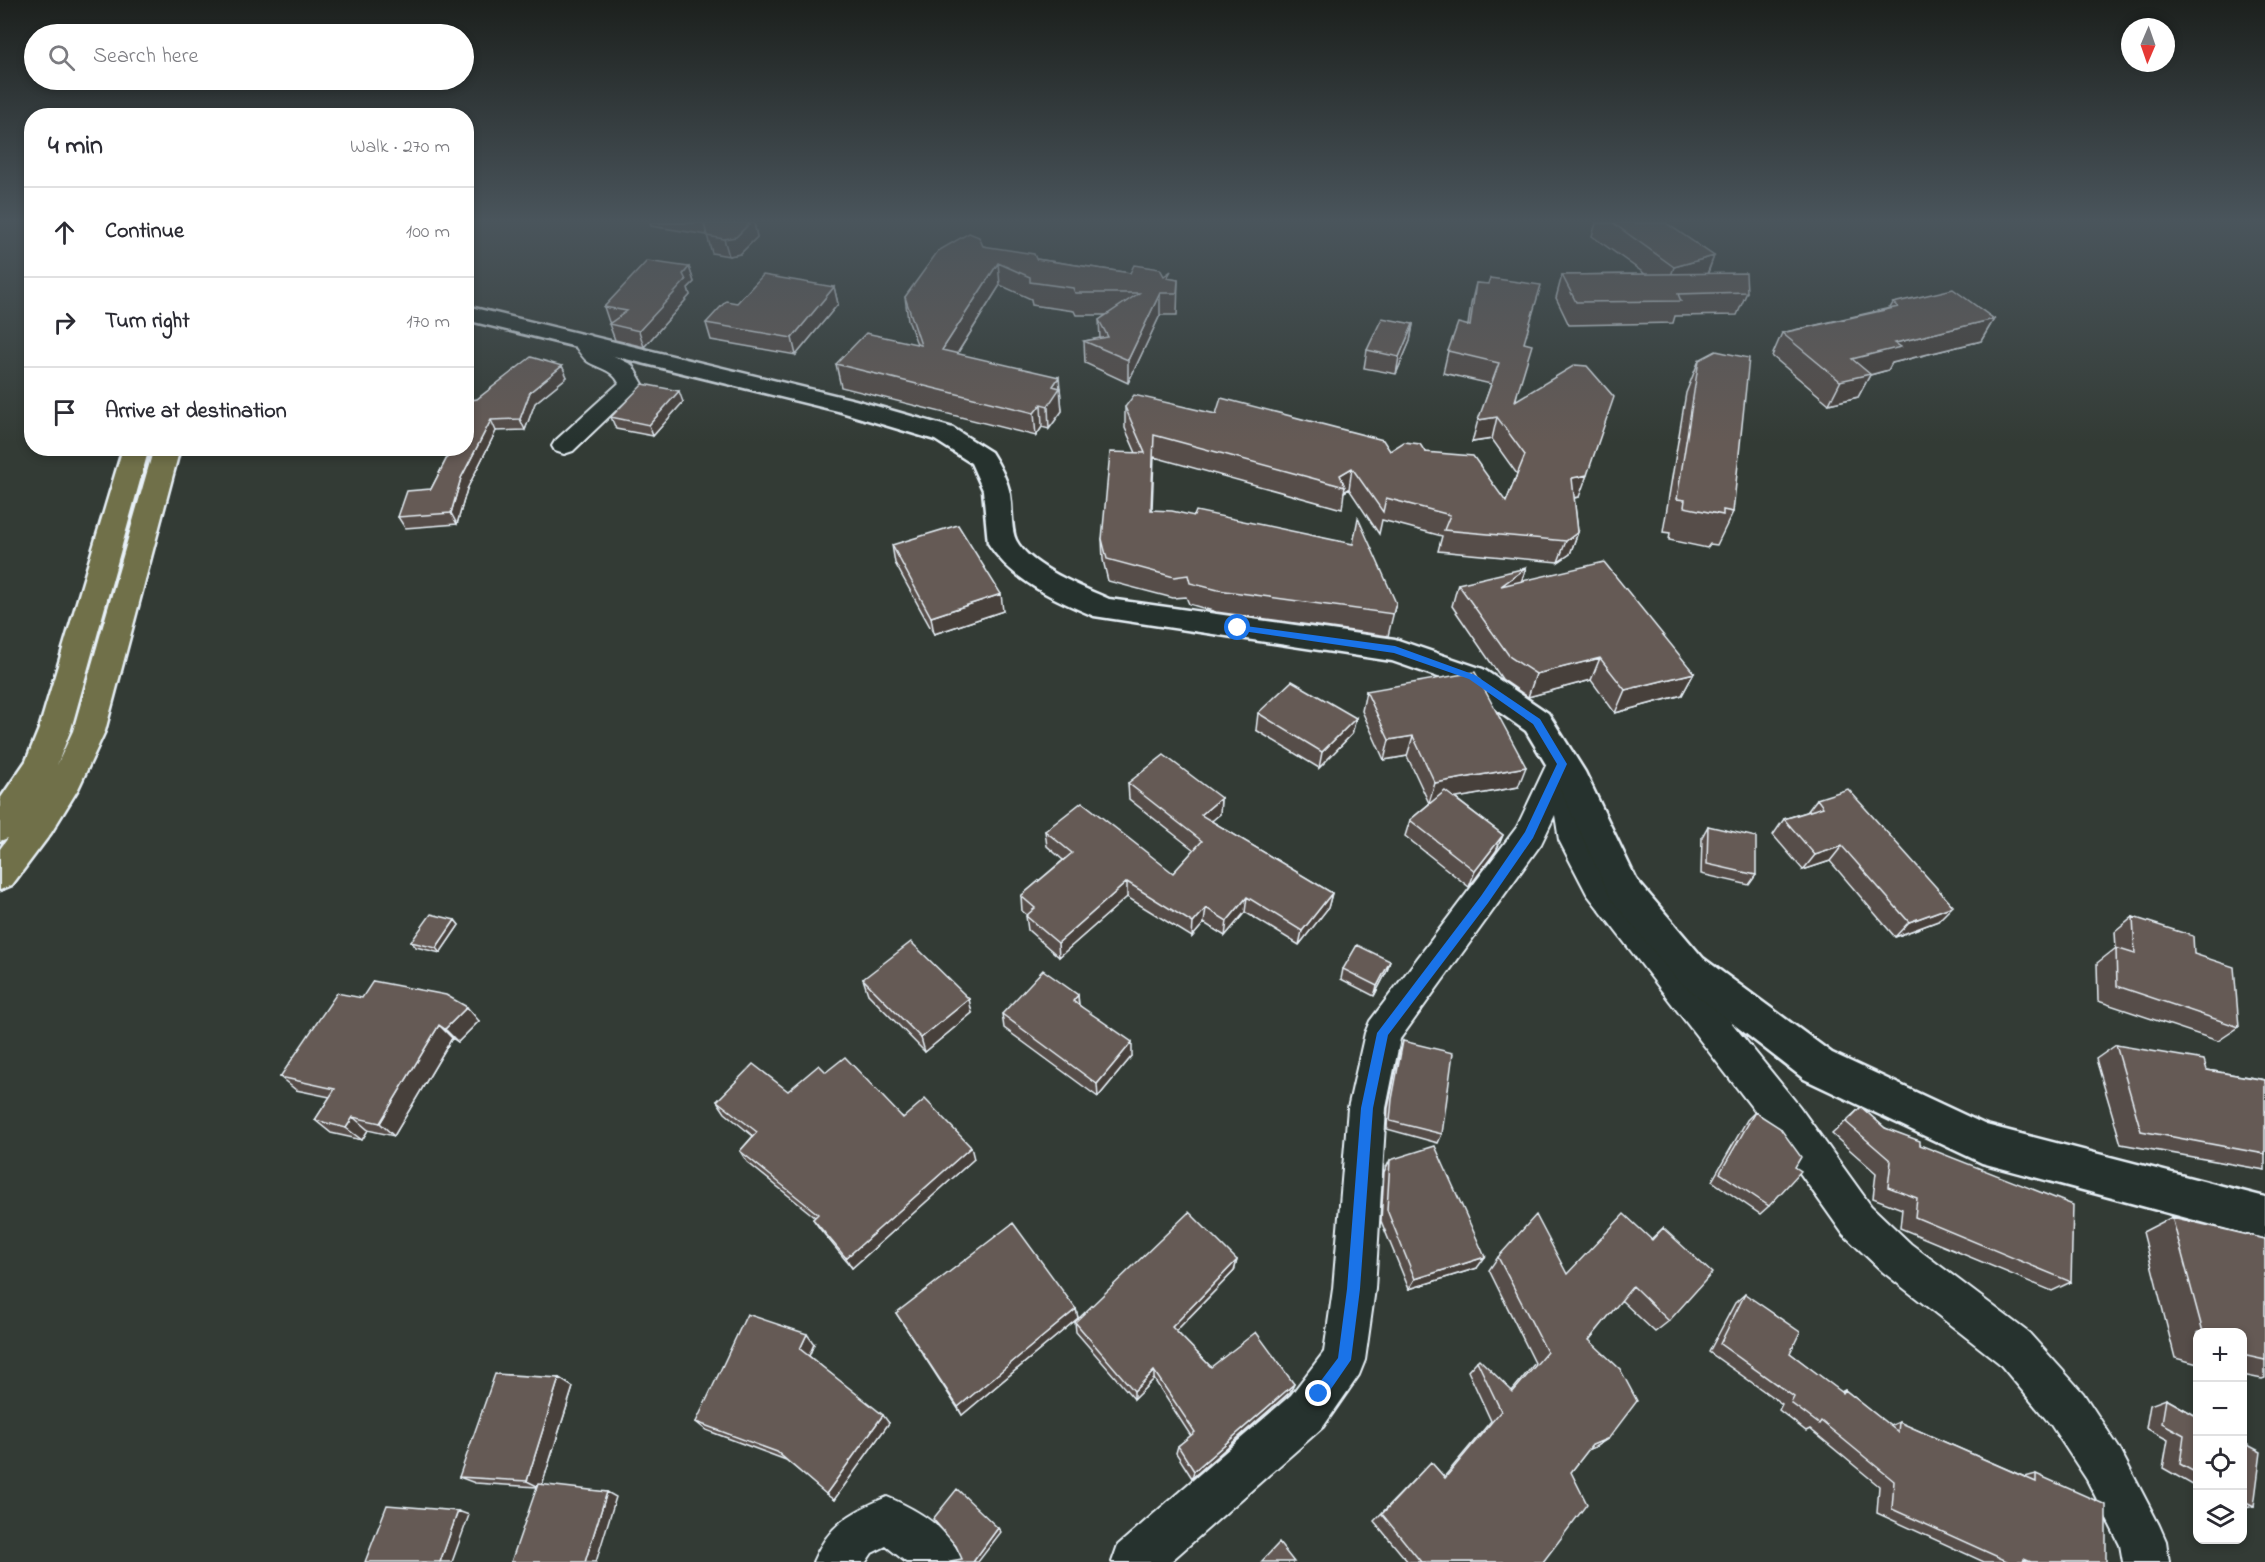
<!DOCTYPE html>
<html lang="en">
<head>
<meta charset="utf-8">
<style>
	body { margin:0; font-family:"Indie Flower",sans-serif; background:#f2f2f3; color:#2b2b33 }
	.controls { position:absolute; right:18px; bottom:18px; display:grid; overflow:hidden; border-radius:12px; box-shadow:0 3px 9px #0003 }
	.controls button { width:54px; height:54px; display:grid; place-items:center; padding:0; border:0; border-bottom:2px solid #e1e1e2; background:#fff; color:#2b2b33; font:30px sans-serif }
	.compass { position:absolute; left:2121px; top:18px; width:54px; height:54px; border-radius:50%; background:#fff; box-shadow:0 3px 9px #0003; rotate:182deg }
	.stop { position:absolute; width:18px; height:18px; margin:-14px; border:4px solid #1a73e8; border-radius:50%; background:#fff }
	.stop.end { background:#1a73e8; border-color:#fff; box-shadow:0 2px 6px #0008 }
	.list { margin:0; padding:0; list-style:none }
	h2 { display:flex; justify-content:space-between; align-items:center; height:78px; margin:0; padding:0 24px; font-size:26px }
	h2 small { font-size:20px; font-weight:400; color:#7c7c81 }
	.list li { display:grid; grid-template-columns:39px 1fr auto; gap:18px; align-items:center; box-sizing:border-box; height:90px; padding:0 24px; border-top:2px solid #e1e1e2 }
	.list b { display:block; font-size:22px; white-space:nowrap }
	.list em { font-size:20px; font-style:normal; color:#7c7c81 }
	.icon { flex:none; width:33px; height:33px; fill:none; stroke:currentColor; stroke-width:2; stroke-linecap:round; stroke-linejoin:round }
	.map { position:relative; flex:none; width:2265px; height:1562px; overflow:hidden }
	.search { position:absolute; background:#fff; box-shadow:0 3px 9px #0003; left:24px; top:24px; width:450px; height:66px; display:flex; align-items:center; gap:15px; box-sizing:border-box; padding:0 21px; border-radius:33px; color:#7c7c81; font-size:22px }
	.panel { position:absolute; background:#fff; box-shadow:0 3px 9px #0003; left:24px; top:108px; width:450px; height:348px; border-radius:24px }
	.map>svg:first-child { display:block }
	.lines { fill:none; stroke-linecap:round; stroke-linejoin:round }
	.street-casing { stroke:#e8f1f8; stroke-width:4 }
	.secondary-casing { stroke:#e8f1f8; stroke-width:5 }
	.highway-casing { stroke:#e8f1f8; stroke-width:5 }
	.street { fill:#26332d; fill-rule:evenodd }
	.secondary { fill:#26332d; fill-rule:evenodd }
	.highway { fill:#6f704a; fill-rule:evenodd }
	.wall { fill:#574d48; stroke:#e8f1f8; stroke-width:1.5 }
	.shaded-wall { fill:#473f3b; stroke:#e8f1f8; stroke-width:1.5 }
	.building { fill:#655a54; stroke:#e8f1f8; stroke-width:1.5 }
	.route { fill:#1a73e8 }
</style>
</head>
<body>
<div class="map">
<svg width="2265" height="1562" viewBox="0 0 2265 1562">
	<rect width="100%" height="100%" fill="#333b35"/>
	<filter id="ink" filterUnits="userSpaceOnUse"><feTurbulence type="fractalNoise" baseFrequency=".0167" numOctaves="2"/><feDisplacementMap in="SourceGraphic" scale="12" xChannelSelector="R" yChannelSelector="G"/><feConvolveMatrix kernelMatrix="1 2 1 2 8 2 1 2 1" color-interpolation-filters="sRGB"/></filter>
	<g filter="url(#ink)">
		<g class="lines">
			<g class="street-casing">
				<path id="street" d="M 583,334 L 591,336 L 602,350 L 632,365 L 643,384 L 573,451 L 564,454 L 555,451 L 552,446 L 555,441 L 619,383 C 612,369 599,369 587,361 C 581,356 576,347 572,341 L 575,336 Z
					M 1562,752 L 1573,755 L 1578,764 L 1591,839 L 1611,874 L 1799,1106 L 1871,1206 L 1911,1244 L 2029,1333 L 2083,1393 L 2119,1448 L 2159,1525 L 2166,1541 L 2169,1562 L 2123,1562 L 2120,1545 L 2087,1480 L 2051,1425 L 1999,1363 L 1883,1272 L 1843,1234 L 1771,1132 L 1587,894 L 1559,840 L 1555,815 L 1541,844 L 1400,1039 L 1386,1108 L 1375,1289 L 1365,1360 L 1359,1375 L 1323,1427 L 1170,1562 L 1112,1562 L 1118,1545 L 1291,1395 L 1324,1352 L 1333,1289 L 1348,1108 L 1365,1033 L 1370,1021 L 1517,827 L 1551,755 Z
					M 887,1497 C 919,1510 950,1529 963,1562 L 906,1562 L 886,1546 L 872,1553 L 866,1562 L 813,1562 C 828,1525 851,1512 887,1497 Z"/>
			</g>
			<g class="secondary-casing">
				<path id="secondary" d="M 466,306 L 855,400 L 953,428 L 991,452 C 998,463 1006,477 1009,490 C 1013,504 1010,528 1016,540 C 1029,566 1084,588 1109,599 L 1395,639 L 1483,669 L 1548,713 L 1585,772 L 1636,879 L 1703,958 L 1832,1053 L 1986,1125 L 2265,1197 L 2265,1239 L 1982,1163 L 1804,1079 L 1677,980 L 1611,899 L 1559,786 L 1526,731 L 1461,685 L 1392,661 L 1094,616 C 1054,599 1012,581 988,543 L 983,490 L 971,463 L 935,440 L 838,411 L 466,320 Z"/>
			</g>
			<g class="highway-casing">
				<path id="highway" d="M 123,448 L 149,448 L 71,729 L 57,765 L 73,731 L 154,448 L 180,448 L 105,731 L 78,789 L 51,833 L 12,885 L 0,890 L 0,849 L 8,838 L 0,841 L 0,799 L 26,761 L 39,729 Z"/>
			</g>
			<use href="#street" class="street"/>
			<use href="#secondary" class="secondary"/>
			<use href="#highway" class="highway"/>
		</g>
		<path class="wall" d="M 650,223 L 754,223 L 757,237 L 740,254 L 729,256 L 712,253 L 707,235 L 651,226 Z
			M 1596,223 L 1666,223 L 1714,256 L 1708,273 L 1747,292 L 1737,315 L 1675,316 L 1673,323 L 1569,325 L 1556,298 L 1562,275 L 1645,274 L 1592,236 Z
			M 983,246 L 1036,259 L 1130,273 L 1164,276 L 1170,279 L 1178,280 L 1177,315 L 1160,315 L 1128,383 L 1085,363 L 1084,341 L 1100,338 L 1099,320 L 1106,315 L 1076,315 L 1074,311 L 1032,305 L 1031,299 L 1000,285 L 957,354 L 1060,388 L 1062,411 L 1049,429 L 1042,427 L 1036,436 L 841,387 L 836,364 L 917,344 L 908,320 L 905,297 Z
			M 689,267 L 694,282 L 688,288 L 690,295 L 644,347 L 615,340 L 609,324 L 611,323 L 609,322 L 604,307 Z
			M 1490,278 L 1524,344 L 1516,400 L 1579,497 L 1574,498 L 1578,532 L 1570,554 L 1558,562 L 1438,551 L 1442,536 L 1382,520 L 1379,534 L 1349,489 L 1344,492 L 1342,509 L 1154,457 L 1152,510 L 1396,603 L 1388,636 L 1216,612 L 1189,604 L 1186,597 L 1173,598 L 1108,581 L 1103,560 L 1102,539 L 1136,453 L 1125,428 L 1125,407 L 1216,414 L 1390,451 L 1425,452 L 1506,502 L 1517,474 L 1492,439 L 1472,442 L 1491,384 L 1443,373 L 1448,351 L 1468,325 L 1471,304 L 1476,283 L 1488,284 Z
			M 834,287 L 838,304 L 796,355 L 711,340 L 706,323 L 737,303 Z
			M 1893,303 L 1994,319 L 1981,341 L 1892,363 L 1888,370 L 1870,375 L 1858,397 L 1829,404 L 1772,356 L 1782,333 L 1890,308 Z
			M 1413,324 L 1410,341 L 1396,374 L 1364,368 L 1367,350 Z
			M 1699,360 L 1733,512 L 1717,545 L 1710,544 L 1707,548 L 1669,540 L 1670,533 L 1663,532 L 1686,393 Z
			M 562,366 L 567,377 L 535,403 L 525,430 L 496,431 L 467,489 L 457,524 L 405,528 L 398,517 L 431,489 L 477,399 Z
			M 683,402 L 653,436 L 616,429 L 611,417 Z
			M 892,545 L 1003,611 L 934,634 L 895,563 Z
			M 1521,581 L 1694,673 L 1682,695 L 1615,713 L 1591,680 L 1528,697 L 1502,679 L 1452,606 L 1458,584 Z
			M 1366,691 L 1518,787 L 1455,798 L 1503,835 L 1496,851 L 1469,887 L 1405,836 L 1410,820 L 1430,803 L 1429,803 L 1407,756 L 1384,760 L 1362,711 Z
			M 1258,713 L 1356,718 L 1352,734 L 1319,768 L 1256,730 Z
			M 1128,783 L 1221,798 L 1220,814 L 1211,821 L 1332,893 L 1328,908 L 1299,945 L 1245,912 L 1225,936 L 1204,923 L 1192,937 L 1127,897 L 1059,957 L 1028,930 L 1026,916 L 1027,915 L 1022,911 L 1021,896 L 1063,860 L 1047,846 L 1045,831 L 1173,873 L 1194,850 L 1129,799 Z
			M 1817,799 L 1938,921 L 1895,937 L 1830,861 L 1803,870 L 1773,835 L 1784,819 L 1807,812 Z
			M 1708,826 L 1756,875 L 1749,885 L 1701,874 L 1702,837 Z
			M 2133,917 L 2194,954 L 2239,1027 L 2218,1041 L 2098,1001 L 2097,963 L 2116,948 L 2115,932 Z
			M 455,920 L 459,925 L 440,953 L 416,947 L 411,942 Z
			M 1390,961 L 1387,971 L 1374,996 L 1341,979 L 1343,969 Z
			M 863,979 L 972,1013 L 925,1052 L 868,994 Z
			M 1078,995 L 1079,1005 L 1132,1056 L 1098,1097 L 1004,1028 L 1002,1014 Z
			M 362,998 L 479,1021 L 458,1042 L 452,1038 L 394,1136 L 368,1130 L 362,1140 L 331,1133 L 315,1120 L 330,1097 L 296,1090 L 280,1077 Z
			M 1403,1041 L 1442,1134 L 1438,1143 L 1387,1129 L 1388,1108 L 1400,1051 Z
			M 2116,1045 L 2207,1070 L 2265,1080 L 2265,1170 L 2121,1144 L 2096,1059 Z
			M 826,1072 L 974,1159 L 852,1268 L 820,1229 L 813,1219 L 815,1217 L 747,1162 L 740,1151 L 753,1136 L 725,1113 L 717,1101 L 788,1091 Z
			M 1861,1107 L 1885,1128 L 1920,1145 L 2071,1282 L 2052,1291 L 1900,1228 L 1902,1209 L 1873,1198 L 1876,1173 L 1832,1134 Z
			M 1755,1112 L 1769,1206 L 1760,1214 L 1712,1181 L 1747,1120 Z
			M 1390,1160 L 1477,1268 L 1409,1289 L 1381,1221 L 1384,1172 Z
			M 2172,1217 L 2265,1239 L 2265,1378 L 2262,1379 L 2242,1375 L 2242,1332 L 2198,1332 L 2198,1364 L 2175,1358 L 2143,1232 Z
			M 1663,1228 L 1669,1321 L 1655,1332 L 1621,1300 L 1589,1340 L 1595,1447 L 1588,1450 L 1571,1472 L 1543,1562 L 1408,1562 L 1374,1521 L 1431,1462 L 1444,1477 L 1491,1421 L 1468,1371 L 1477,1361 L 1512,1391 L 1535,1363 L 1489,1270 L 1498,1257 L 1567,1274 L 1651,1239 Z
			M 1237,1260 L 1234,1271 L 1176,1331 L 1211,1367 L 1294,1384 L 1290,1392 L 1192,1478 L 1176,1453 L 1178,1446 L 1191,1436 L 1154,1379 L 1134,1399 L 1076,1332 L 1075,1322 Z
			M 1745,1294 L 1790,1353 L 1841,1392 L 1845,1390 L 1890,1426 L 1899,1422 L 2025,1477 L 2036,1474 L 2106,1562 L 1984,1562 L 1877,1513 L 1879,1486 L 1810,1429 L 1806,1431 L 1779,1410 L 1782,1404 L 1709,1352 L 1735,1303 Z
			M 1076,1309 L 1078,1318 L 962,1415 L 902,1322 L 896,1313 Z
			M 814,1344 L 809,1356 L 889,1423 L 834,1500 L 786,1460 L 706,1430 L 696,1422 Z
			M 559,1378 L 573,1387 L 542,1485 L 616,1497 L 537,1487 L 475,1483 L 459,1477 Z
			M 2166,1399 L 2198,1417 L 2198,1488 L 2163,1468 L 2168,1440 L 2146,1428 L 2150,1405 Z
			M 2242,1442 L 2254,1506 L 2242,1509 Z"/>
		<path class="shaded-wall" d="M 750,223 L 754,223 L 757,237 L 740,254 L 729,256 L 724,239 Z
			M 1714,256 L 1705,279 L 1666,290 L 1674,267 Z
			M 998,263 L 1000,285 L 945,373 L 942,350 Z
			M 689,267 L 694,282 L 688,288 L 690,295 L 644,347 L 639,331 Z
			M 834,287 L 838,304 L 796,355 L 792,338 Z
			M 1160,293 L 1160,315 L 1128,383 L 1128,360 Z
			M 1994,319 L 1981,341 L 1892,363 L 1888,370 L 1870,375 L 1858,397 L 1829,404 L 1852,359 L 1895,343 Z
			M 1413,324 L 1410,341 L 1396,374 L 1399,357 Z
			M 562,366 L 567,377 L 535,403 L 525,430 L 520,419 L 530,392 Z
			M 1059,377 L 1062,411 L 1049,429 L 1048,406 L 1053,386 Z
			M 679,391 L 683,402 L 653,436 L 649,425 Z
			M 1041,404 L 1042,427 L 1036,436 L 1034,413 Z
			M 1497,417 L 1492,439 L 1472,442 L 1478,420 Z
			M 491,420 L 496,431 L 467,489 L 457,524 L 451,513 L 461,478 Z
			M 1352,468 L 1349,489 L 1344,492 L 1345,487 L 1340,475 Z
			M 1587,475 L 1579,497 L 1564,499 L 1572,478 Z
			M 1578,532 L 1570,554 L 1558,562 L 1566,541 Z
			M 1526,568 L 1518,591 L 1501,586 Z
			M 1001,594 L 1003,611 L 934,634 L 931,617 Z
			M 1600,658 L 1591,680 L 1528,697 L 1536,674 Z
			M 1694,673 L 1682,695 L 1615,713 L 1625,690 Z
			M 1356,718 L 1352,734 L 1319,768 L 1322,752 Z
			M 1413,736 L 1407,756 L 1384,760 L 1389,740 Z
			M 1526,767 L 1518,787 L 1429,803 L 1435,783 Z
			M 1221,798 L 1220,814 L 1200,831 L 1201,815 Z
			M 1503,835 L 1496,851 L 1469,887 L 1475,871 Z
			M 1842,846 L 1830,861 L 1803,870 L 1815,855 Z
			M 1127,882 L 1127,897 L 1059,957 L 1058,943 Z
			M 1332,893 L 1328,908 L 1299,945 L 1302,931 Z
			M 1247,897 L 1245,912 L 1225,936 L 1227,921 Z
			M 1953,906 L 1938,921 L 1895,937 L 1909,922 Z
			M 1206,908 L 1204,923 L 1192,937 L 1193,923 Z
			M 455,920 L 459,925 L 440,953 L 436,948 Z
			M 1390,961 L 1387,971 L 1374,996 L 1377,986 Z
			M 1078,995 L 1079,1010 L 1073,1001 Z
			M 969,999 L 972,1013 L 925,1052 L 921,1038 Z
			M 467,1007 L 479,1021 L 458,1042 L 445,1029 Z
			M 439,1025 L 452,1038 L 394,1136 L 380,1123 Z
			M 1132,1042 L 1132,1056 L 1098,1097 L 1097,1084 Z
			M 353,1117 L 368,1130 L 362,1140 L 346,1128 Z
			M 971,1147 L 974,1159 L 852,1268 L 846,1258 Z
			M 1485,1257 L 1477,1268 L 1409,1289 L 1415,1279 Z
			M 1237,1260 L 1234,1271 L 1171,1336 L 1172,1327 Z
			M 1076,1309 L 1078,1318 L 962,1415 L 958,1407 Z
			M 807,1334 L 814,1344 L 808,1358 L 800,1349 Z
			M 1154,1371 L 1154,1379 L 1134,1399 L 1134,1391 Z
			M 559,1378 L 573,1387 L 541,1488 L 527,1481 Z
			M 1294,1384 L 1290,1392 L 1192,1478 L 1194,1471 Z
			M 883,1415 L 889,1423 L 834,1500 L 826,1494 Z
			M 1609,1438 L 1595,1447 L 1579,1453 L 1592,1445 Z
			M 607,1492 L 616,1497 L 596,1562 L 585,1562 Z
			M 458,1511 L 469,1515 L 452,1562 L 440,1562 Z
			M 998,1528 L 1001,1532 L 978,1562 L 973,1562 Z"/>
		<path class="building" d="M 704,223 L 750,223 L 736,237 L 724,239 L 707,236 Z
			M 1613,223 L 1666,223 L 1714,256 L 1674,267 Z
			M 969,233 L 979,237 L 983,246 L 1034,254 L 1036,259 L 1130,273 L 1134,265 L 1160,269 L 1164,276 L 1171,271 L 1167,278 L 1178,280 L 1177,293 L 1160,293 L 1128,360 L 1084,341 L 1108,337 L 1099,320 L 1139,293 L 1075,293 L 1073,288 L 1030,282 L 1030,277 L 998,263 L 942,350 L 1059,377 L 1053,386 L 1060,388 L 1048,406 L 1041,404 L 1034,413 L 836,364 L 866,333 L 921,345 L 905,297 L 938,251 Z
			M 647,261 L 689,267 L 683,274 L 686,280 L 639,331 L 609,324 L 627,311 L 604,307 Z
			M 1746,273 L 1747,292 L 1678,294 L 1681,301 L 1576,302 L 1562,275 Z
			M 763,275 L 834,287 L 792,338 L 706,323 L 726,301 L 737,303 Z
			M 1490,278 L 1541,285 L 1524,343 L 1532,345 L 1515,401 L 1575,365 L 1587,366 L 1614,397 L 1587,475 L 1572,478 L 1578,532 L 1566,541 L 1444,530 L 1450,515 L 1386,498 L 1383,512 L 1352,468 L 1340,475 L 1345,487 L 1154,435 L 1151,510 L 1172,511 L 1194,516 L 1196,511 L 1353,544 L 1358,518 L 1396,603 L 1393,614 L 1218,590 L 1190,583 L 1188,575 L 1174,577 L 1107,559 L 1102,539 L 1110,452 L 1145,453 L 1125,407 L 1134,395 L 1216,414 L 1221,398 L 1383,440 L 1390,451 L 1404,442 L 1420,444 L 1425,452 L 1473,456 L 1506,502 L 1525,455 L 1497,417 L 1478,420 L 1499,363 L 1448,351 L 1458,323 L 1470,326 L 1476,283 L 1489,284 Z
			M 1953,289 L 1994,319 L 1895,343 L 1901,347 L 1852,359 L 1870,374 L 1840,381 L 1782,333 L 1898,307 L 1893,303 Z
			M 1382,318 L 1413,324 L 1399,357 L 1367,350 Z
			M 1716,351 L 1749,358 L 1733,512 L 1723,510 L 1723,515 L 1684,507 L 1685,500 L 1677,499 L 1699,360 Z
			M 531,357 L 562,366 L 530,392 L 520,419 L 491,420 L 461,478 L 451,513 L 398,517 L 407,491 L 431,489 L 452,448 L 466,448 L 466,401 L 477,399 Z
			M 643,384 L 679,391 L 649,425 L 611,417 Z
			M 958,525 L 1001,594 L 931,617 L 892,545 Z
			M 1604,562 L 1694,673 L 1625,690 L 1600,658 L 1536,674 L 1510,657 L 1458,584 L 1526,568 L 1501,586 Z
			M 1475,672 L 1526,767 L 1435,783 L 1413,736 L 1389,740 L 1366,691 Z
			M 1292,681 L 1356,718 L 1322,752 L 1258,713 Z
			M 1164,755 L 1221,798 L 1201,815 L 1332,893 L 1302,931 L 1247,897 L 1227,921 L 1206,908 L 1193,923 L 1127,882 L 1058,943 L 1026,916 L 1035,908 L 1021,896 L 1072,853 L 1045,831 L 1082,802 L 1173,873 L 1202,841 L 1128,783 Z
			M 1848,789 L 1953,906 L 1909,922 L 1842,846 L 1815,855 L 1784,819 L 1823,807 L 1817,799 Z
			M 1445,791 L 1503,835 L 1475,871 L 1410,820 Z
			M 1708,826 L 1756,837 L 1756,875 L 1707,864 Z
			M 431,914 L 455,920 L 436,948 L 411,942 Z
			M 2133,917 L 2193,936 L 2194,954 L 2234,967 L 2239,1027 L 2117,986 L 2116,948 L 2135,954 Z
			M 911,942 L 969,999 L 921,1038 L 863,979 Z
			M 1357,945 L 1390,961 L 1377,986 L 1343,969 Z
			M 1043,970 L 1078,995 L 1073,1001 L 1132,1042 L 1097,1084 L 1002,1014 Z
			M 373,981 L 446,995 L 467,1007 L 445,1029 L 439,1025 L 380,1123 L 353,1117 L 346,1128 L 315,1120 L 335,1089 L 280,1077 L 337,993 L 362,998 Z
			M 1403,1041 L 1453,1053 L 1442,1134 L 1390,1121 L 1392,1099 Z
			M 2116,1045 L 2204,1060 L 2207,1070 L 2265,1080 L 2265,1154 L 2141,1131 Z
			M 845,1057 L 903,1118 L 925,1099 L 971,1147 L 846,1258 L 813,1219 L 818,1214 L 740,1151 L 757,1132 L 717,1101 L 753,1064 L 788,1091 L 819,1065 L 826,1072 Z
			M 1861,1107 L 1885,1128 L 1920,1141 L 1920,1145 L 2073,1205 L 2071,1282 L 1915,1217 L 1917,1198 L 1888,1187 L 1891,1161 L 1846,1122 Z
			M 1755,1112 L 1780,1128 L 1801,1157 L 1795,1167 L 1801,1171 L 1769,1206 L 1720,1173 Z
			M 1435,1146 L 1485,1257 L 1415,1279 L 1387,1210 L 1390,1160 Z
			M 1189,1212 L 1237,1260 L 1172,1327 L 1211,1367 L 1256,1332 L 1294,1384 L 1194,1471 L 1178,1446 L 1195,1432 L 1154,1371 L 1134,1391 L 1075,1322 Z
			M 1624,1214 L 1652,1240 L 1663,1228 L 1712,1273 L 1669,1321 L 1633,1286 L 1589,1340 L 1620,1369 L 1637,1401 L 1609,1438 L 1592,1445 L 1571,1472 L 1587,1504 L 1543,1562 L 1421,1562 L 1382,1514 L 1431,1462 L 1445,1478 L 1501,1411 L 1477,1361 L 1479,1359 L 1513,1392 L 1547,1352 L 1498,1257 L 1536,1215 L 1567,1274 Z
			M 2172,1217 L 2265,1239 L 2265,1360 L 2242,1355 L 2242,1332 L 2203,1332 Z
			M 1013,1223 L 1076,1309 L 958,1407 L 896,1313 Z
			M 1745,1294 L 1800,1332 L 1790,1353 L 1843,1393 L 1845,1390 L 1898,1432 L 1899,1422 L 2036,1482 L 2036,1474 L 2106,1505 L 2106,1562 L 2031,1562 L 2024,1559 L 2023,1562 L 2009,1562 L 1892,1509 L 1894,1481 L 1821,1421 L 1819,1424 L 1791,1403 L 1794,1397 L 1720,1344 Z
			M 747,1314 L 807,1334 L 800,1349 L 883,1415 L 826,1494 L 777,1452 L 696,1422 Z
			M 495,1374 L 559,1378 L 527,1481 L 459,1477 Z
			M 2166,1399 L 2198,1417 L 2198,1474 L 2180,1464 L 2184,1435 L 2162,1423 Z
			M 2242,1442 L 2261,1452 L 2254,1506 L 2242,1500 Z
			M 538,1484 L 607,1492 L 585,1562 L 511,1562 Z
			M 957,1489 L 998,1528 L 973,1562 L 951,1562 L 950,1561 L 962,1559 L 956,1546 L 933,1519 Z
			M 387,1505 L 458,1511 L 440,1562 L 365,1562 Z
			M 1279,1543 L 1294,1562 L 1261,1562 Z"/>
	</g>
	<linearGradient id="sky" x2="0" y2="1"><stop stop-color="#1c201d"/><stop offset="0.5" stop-color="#4a555c"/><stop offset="1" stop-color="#4a555c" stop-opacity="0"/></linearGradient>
	<rect width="2265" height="442" fill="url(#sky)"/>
	<path class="route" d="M 1238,625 L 1395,646 L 1475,675 L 1540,719 L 1567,764 L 1533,838 L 1488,903 L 1388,1035 L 1373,1108 L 1360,1289 L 1351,1360 L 1324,1399 L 1319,1401 L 1314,1399 L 1312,1394 L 1314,1390 L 1338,1358 L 1347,1289 L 1361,1108 L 1377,1033 L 1481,896 L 1525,832 L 1557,764 L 1533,724 L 1469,679 L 1394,653 L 1235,630 L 1235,626 Z"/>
</svg>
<div class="controls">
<button>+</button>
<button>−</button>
<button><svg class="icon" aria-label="locate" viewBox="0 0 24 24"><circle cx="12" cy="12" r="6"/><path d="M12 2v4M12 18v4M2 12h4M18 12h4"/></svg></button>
<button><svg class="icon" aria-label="layers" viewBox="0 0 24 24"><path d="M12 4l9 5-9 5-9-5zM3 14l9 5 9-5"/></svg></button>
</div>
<svg class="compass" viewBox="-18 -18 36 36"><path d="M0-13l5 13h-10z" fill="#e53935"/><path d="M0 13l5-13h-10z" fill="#7c7c81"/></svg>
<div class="stop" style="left:1238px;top:628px"></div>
<div class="stop end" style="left:1319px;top:1394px"></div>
<div class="search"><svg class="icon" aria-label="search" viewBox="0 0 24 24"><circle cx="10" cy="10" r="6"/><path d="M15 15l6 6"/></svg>Search here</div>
<section class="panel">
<h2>4 min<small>Walk · 270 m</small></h2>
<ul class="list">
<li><svg class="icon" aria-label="ahead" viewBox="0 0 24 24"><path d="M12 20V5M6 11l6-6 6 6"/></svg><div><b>Continue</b></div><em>100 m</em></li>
<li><svg class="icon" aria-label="right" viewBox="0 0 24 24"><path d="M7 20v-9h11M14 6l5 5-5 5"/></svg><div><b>Turn right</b></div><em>170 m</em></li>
<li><svg class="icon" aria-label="arrive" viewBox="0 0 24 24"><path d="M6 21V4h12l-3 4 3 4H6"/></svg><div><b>Arrive at destination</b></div></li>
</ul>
</section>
</div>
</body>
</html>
